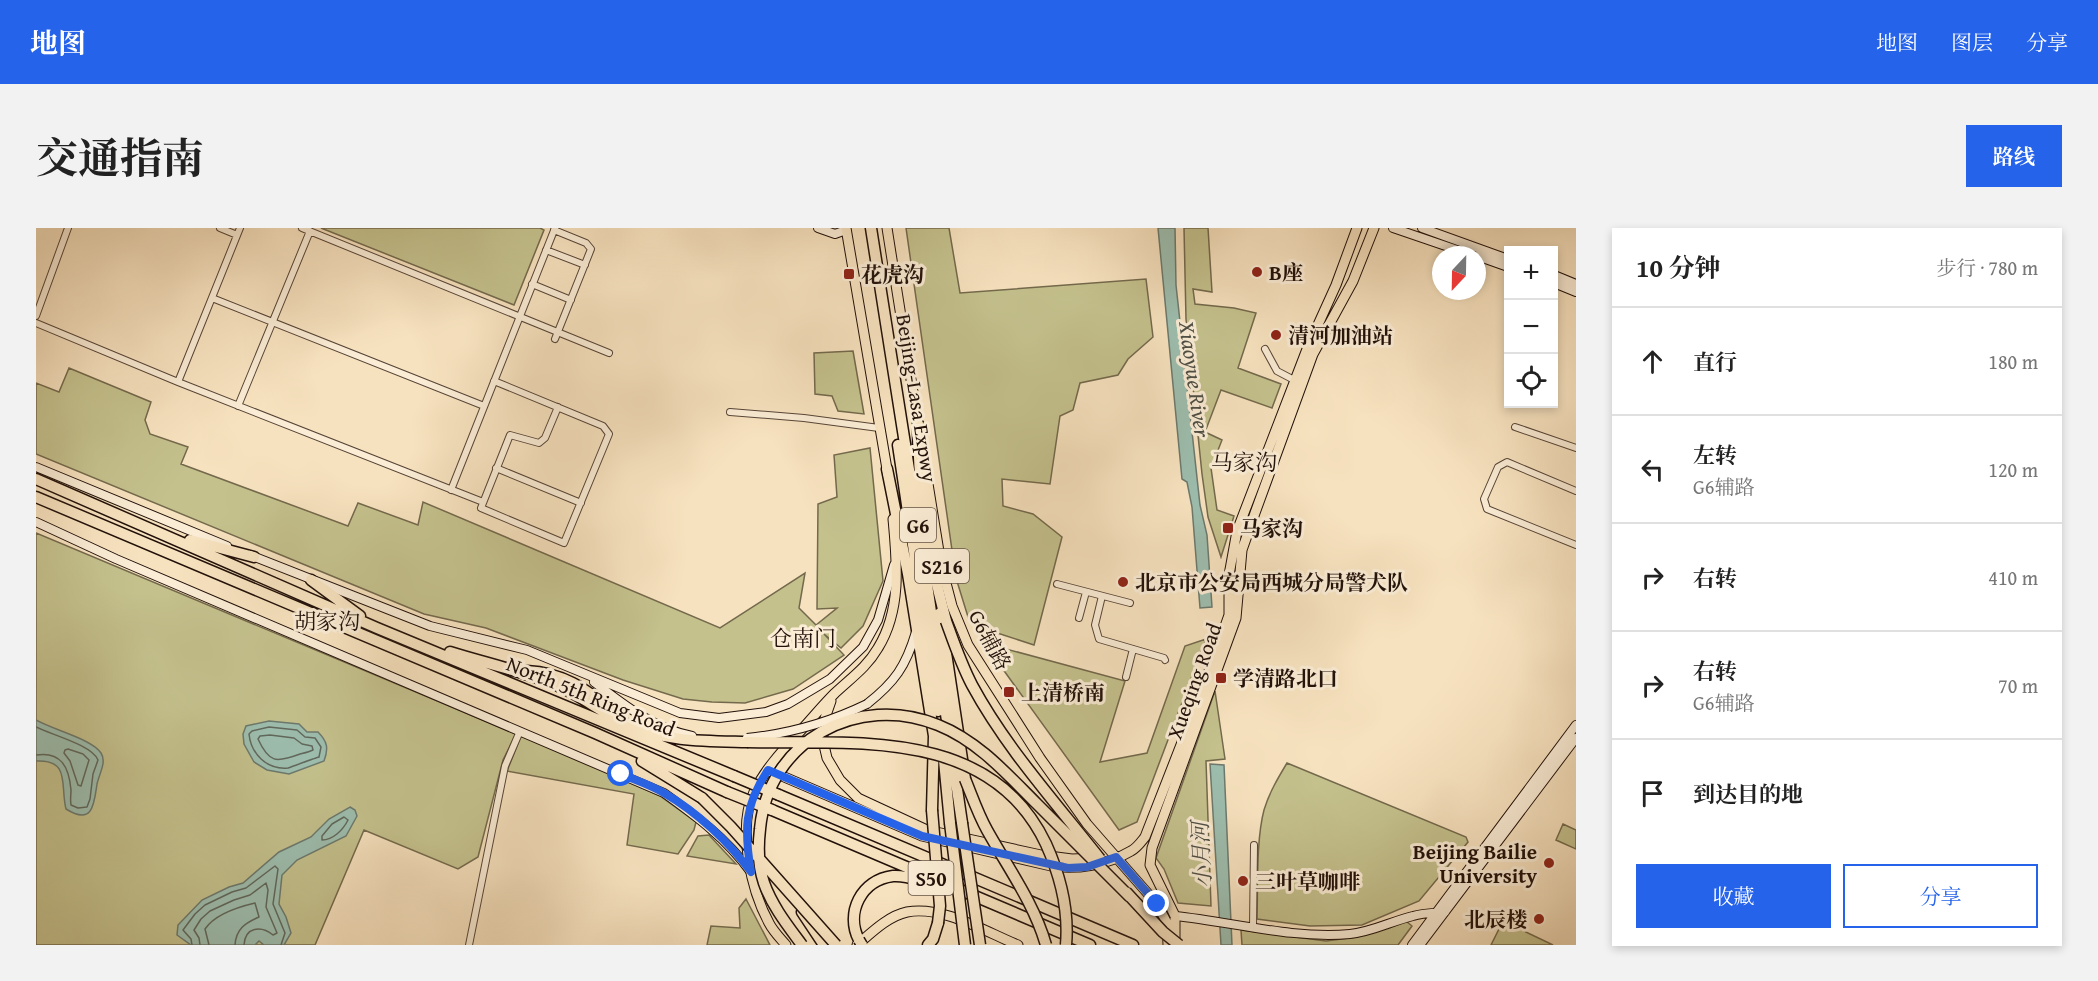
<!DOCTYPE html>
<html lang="zh">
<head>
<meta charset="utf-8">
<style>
	body { margin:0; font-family:"Gentium Book Plus","Noto Serif SC",serif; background:#f2f2f2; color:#222 }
	.controls { position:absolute; right:18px; top:18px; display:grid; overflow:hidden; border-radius:0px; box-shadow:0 3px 9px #0003 }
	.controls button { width:54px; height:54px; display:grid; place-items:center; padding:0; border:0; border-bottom:2px solid #e0e0e0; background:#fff; color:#222; font:30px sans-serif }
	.compass { position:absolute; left:1396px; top:18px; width:54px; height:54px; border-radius:50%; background:#fff; box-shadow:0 3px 9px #0003; rotate:202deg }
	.stop { position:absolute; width:18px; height:18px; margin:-14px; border:4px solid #2563eb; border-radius:50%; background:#fff }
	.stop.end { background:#2563eb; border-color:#fff; box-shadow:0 2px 6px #0008 }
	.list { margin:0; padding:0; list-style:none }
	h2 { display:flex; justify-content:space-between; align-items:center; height:78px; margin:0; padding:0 24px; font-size:26px }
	h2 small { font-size:20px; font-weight:400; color:#767676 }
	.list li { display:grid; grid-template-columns:39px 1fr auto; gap:18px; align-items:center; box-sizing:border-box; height:108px; padding:0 24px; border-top:2px solid #e0e0e0 }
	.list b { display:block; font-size:22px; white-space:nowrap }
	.list p { margin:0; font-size:20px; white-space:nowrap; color:#767676 }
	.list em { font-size:20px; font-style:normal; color:#767676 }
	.actions { display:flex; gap:12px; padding:18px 24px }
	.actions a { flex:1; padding:14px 0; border:2px solid #2563eb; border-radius:0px; text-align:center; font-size:21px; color:#2563eb }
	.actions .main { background:#2563eb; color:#fff }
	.icon { flex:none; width:33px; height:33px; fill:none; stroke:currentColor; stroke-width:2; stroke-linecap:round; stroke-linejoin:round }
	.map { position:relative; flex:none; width:1540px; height:717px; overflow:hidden; border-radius:0px }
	header { display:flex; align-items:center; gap:36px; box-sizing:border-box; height:84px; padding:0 30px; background:#2563eb; color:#fff }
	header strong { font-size:28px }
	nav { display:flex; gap:33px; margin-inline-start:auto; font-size:21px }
	.intro { display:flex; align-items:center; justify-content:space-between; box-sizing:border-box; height:144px; padding:0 36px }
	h1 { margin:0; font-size:42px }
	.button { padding:15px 27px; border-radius:0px; background:#2563eb; color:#fff; font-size:21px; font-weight:700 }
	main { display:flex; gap:36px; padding:0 36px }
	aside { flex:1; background:#fff; border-radius:0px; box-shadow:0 3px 9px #0003 }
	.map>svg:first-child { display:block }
	.green { fill:#c4c18d; stroke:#73694c; stroke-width:1.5 }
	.water { fill:#9dbeaf; stroke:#6c796d; stroke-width:1.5 }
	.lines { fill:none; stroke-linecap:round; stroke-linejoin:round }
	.shore { stroke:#60685c; stroke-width:1.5 }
	.street-casing { stroke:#574537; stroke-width:8 }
	.secondary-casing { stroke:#22110a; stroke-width:10 }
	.primary-casing { stroke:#22110a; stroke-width:11 }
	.highway-casing { stroke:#22110a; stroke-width:13 }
	.street { stroke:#faecd5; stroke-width:6 }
	.secondary { stroke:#faecd5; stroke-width:8 }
	.primary { stroke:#f7e2bf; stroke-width:9 }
	.highway { stroke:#f7e2bf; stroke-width:10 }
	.secondary-bridge-casing { stroke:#22110a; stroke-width:10; stroke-linecap:butt }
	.highway-bridge-casing { stroke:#22110a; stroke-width:13; stroke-linecap:butt }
	.secondary-bridge { stroke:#faecd5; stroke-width:8 }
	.highway-bridge { stroke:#f7e2bf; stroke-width:10 }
	.route { stroke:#2563eb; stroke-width:8 }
	.poi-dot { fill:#8f2418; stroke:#faecd5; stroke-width:2 }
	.labels { text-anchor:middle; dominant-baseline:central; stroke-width:6; stroke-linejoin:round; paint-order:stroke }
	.shield { fill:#faecd5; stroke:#635347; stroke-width:1.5 }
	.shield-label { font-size:20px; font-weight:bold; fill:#22110a }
	.poi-label { font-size:21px; font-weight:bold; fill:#22110a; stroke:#faecd5; text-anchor:start }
	.street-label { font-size:21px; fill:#22110a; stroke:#faecd5 }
	.water-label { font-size:22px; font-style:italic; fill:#4d4e44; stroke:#faecd5 }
	.neighbourhood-label { font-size:22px; fill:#22110a; stroke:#faecd5 }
</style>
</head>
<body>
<header>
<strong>地图</strong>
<nav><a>地图</a><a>图层</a><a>分享</a></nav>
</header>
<div class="intro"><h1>交通指南</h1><a class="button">路线</a></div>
<main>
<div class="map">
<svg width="1540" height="717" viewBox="0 0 1540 717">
	<rect width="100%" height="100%" fill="#f7e2bf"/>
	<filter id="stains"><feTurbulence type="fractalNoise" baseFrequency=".00333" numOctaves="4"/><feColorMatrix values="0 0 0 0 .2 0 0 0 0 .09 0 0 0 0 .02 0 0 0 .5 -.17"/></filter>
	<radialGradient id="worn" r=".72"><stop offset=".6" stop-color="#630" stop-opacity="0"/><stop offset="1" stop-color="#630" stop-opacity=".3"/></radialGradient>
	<path class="green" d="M 285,0 L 504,0 L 508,2 L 478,77 Z
		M 870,0 L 913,0 L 924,65 L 1110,51 L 1117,109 L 1092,131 L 1082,147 L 1044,155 L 1037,182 L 1024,188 L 1014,256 L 966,251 L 967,278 L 997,286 L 1026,309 L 998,417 L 949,401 L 933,392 L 920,350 Z
		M 1148,0 L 1172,0 L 1176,64 L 1157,61 L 1159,76 L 1198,80 L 1220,85 L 1202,140 L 1245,156 L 1236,180 L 1185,162 L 1169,204 L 1186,212 L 1175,240 L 1181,282 L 1198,288 L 1185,329 L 1172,289 L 1166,246 L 1150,91 Z
		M 817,123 L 828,186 L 802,183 L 796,168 L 779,166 L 778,125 Z
		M 33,140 L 115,174 L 109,192 L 114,206 L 152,219 L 145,236 L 312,298 L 322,275 L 382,297 L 387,274 L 684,400 L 769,345 L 763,380 L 780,397 L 801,380 L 781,381 L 782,276 L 801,269 L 798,227 L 834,220 L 847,353 L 827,398 L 805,420 L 788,406 L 808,427 L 757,461 L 709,475 L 676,474 L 647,471 L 587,452 L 450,400 L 388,386 L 0,226 L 0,155 L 23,164 Z
		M 0,305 L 480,506 L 467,532 L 442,629 L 422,641 L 328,602 L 279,717 L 0,717 Z
		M 1170,411 L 1101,594 L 1083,602 L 948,415 L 1089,453 L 1064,534 L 1111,525 L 1149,418 Z
		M 1179,463 L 1189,531 L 1170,533 L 1175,678 L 1142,675 L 1128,641 L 1120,630 Z
		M 487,507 L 624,568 L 660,594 L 658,602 L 642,626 L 591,617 L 598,566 L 471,543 L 485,508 Z
		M 1251,535 L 1430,609 L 1432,614 L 1383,673 L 1326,697 L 1274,698 L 1221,691 C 1222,659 1220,612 1228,582 C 1233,565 1242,550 1251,535 Z
		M 1527,596 L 1540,602 L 1540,621 L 1520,612 Z
		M 673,607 L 700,636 L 651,628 L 662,608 Z
		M 710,671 L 734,717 L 671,717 L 675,698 L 704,700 L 703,680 Z
		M 1370,693 L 1376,698 L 1362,717 L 1206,717 L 1205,702 L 1290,713 L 1321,709 Z
		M 1467,693 L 1517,717 L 1455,717 Z"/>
	<path class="water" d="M 1122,0 L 1139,0 L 1140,57 L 1164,277 L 1171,307 L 1176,379 L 1164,380 L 1156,279 L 1151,254 L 1146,251 Z
		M 0,492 C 17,502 56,511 65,525 C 71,534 63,546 61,556 C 58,576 57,598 30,581 C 24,558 35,531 0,533 Z
		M 233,493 L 263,496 L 271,504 L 282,504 C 291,513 293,520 288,533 L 253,546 L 231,542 L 218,534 L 208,516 L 207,506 L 210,498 Z
		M 1174,536 L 1188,537 L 1196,717 L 1185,717 Z
		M 314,579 L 319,582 L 321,588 L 310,608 L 261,632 L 246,647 L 243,676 L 250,689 L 255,705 L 248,717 L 228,717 L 223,713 L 219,717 L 155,717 L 141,707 L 142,697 L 166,672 L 193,659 L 207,655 L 243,624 L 275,609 L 293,591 Z"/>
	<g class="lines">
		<path class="shore" d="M 0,499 C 16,507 56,517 62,532 L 57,546 L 54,571 L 51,579 L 42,580 L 35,577 C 34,571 35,568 35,562 C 33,539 25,523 0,527
			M 233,499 L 261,502 L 269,509 L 279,510 L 285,519 L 283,529 C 279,530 255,539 252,540 C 231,542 215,526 213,506 L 216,503 Z
			M 234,507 L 258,510 L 266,516 L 276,518 L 277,522 C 273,524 268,525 264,526 C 240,535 233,535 222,511 L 224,508 Z
			M 32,521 L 47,526 L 53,532 L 45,558 L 42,557 L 34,533 L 28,525 L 29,522 Z
			M 308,589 L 312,592 C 307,602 297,612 286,612 L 286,608 L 296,596 Z
			M 156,717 L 155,711 L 147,702 L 159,686 L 169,677 L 196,664 L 210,660 L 239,638 L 242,641 L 237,676 L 249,705 L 245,717
			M 164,717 L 163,710 L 158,702 L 165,691 L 174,683 L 198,672 L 214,667 L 230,655 L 232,662 L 230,679 L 241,705 L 237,707 C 225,697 209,699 208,717
			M 173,717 L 169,701 C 179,686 202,679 219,675 L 223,689 C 209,695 200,701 199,717"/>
		<g class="street-casing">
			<path id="street" d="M 184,0 L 201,7
				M 266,0 L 573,125
				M 518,2 L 550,15 L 555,21 L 519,111
				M 510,22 L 549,37
				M 496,56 L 535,72
				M 176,70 L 448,178
				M 0,88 L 32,0
				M 0,95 L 142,154 L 447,274
				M 1229,121 L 1241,143 L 1260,153
				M 458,153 L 567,198 L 573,206 L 528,315 L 445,280 L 474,207 L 503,215 L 509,210 L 522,179
				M 142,154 L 204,0
				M 202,178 L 274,3
				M 694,184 L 768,190 L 843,200
				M 1479,199 L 1540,220
				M 460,240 L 545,275
				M 415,262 L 519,0
				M 1540,263 L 1471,234 L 1462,239 L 1448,271 L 1451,281 L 1540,317
				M 1021,356 L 1094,375
				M 1066,368 L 1059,397 L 1063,411 L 1128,430 L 1129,432
				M 1043,390 L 1050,364
				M 1090,449 L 1097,421
				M 1217,699 L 1218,617
				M 433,717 L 469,538 L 484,503"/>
		</g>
		<g class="secondary-casing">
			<path id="secondary" d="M 782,0 L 799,6 L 810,2
				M 1357,0 L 1436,27
				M 1386,0 L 1472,31
				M 1441,28 L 1472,39
				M 1518,47 L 1540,56
				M 1518,55 L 1540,64
				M 0,239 L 191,318
				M 0,294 L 80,331 L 628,565 C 660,588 691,611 714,643
				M 214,327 L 394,398 L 491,422 L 644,485 L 683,490 L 730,484 L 752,476 L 794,451 L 827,419 L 842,392 L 858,337
				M 558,454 C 589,478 617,500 656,508
				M 831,476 C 859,454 870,438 880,404
				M 1139,688 C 1197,694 1256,711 1314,706 C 1336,704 1356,693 1377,688 C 1387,685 1398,685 1409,684
				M 1376,717 L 1540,497
				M 1384,717 L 1540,510"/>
		</g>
		<g class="primary-casing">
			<path id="primary" d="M 810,0 L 852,247
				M 851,0 L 883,202
				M 887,225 L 905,336 L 916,378 L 932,417 L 1004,530 L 1051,596 L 1121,676 L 1131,695 L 1132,717
				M 795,473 L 787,496 L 787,513 L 791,530 L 804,552 L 822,570 L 891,602 L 1005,627 L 1036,631 L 1060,630
				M 732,542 L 886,608 L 1015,638 C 1041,642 1071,637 1095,623 C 1101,620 1105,614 1109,609 L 1166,463 L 1193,387 L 1193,347 L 1201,303 L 1271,121 L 1300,57 L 1321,0
				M 750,717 C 744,710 737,703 733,695 C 715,662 701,600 718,564 C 730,539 750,519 768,499 C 778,488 788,476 799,465 C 815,450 831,439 842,420 C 866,381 861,334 857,291
				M 821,717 C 835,705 852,688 871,684 C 906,677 950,704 982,717
				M 1139,717 L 1139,688 L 1114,637 L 1116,620 L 1200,390 L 1206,322 L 1219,285 L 1277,126 L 1317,53 L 1338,0"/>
		</g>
		<g class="highway-casing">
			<path id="highway" d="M 835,0 L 889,343 L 926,595
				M 882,196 C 882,262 893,329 910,393
				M 862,217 L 902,483
				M 851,241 L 872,346 L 898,508 L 896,582
				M 0,251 L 341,400 L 698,548
				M 0,269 L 559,505 L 691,564
				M 154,312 L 218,329
				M 275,352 L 324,388
				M 904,385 L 929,551
				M 414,424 C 449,435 486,443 520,457 C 545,467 567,486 593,497 C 630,514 670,513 711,514
				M 491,443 C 527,445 548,460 576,482
				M 905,501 L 914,595
				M 606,533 L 666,570
				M 743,567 L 1097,717
				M 736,582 L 1054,717
				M 766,684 L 788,717
				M 823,712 C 809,685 825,652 857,648 C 868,647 879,651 890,654
				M 892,717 L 897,711 L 902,695"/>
		</g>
		<use href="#street" class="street"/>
		<use href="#secondary" class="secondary"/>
		<use href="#primary" class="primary"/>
		<use href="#highway" class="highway"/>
		<g class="secondary-bridge-casing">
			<path id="secondary-bridge" d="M 711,510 C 751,506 794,494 831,476"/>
		</g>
		<g class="highway-bridge-casing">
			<path id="highway-bridge" d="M 910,393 C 918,415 925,436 936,457 C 970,520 1020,575 1064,631
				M 711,514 C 817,516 955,499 1010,616 C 1024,647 1033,683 1030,717
				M 698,548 L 743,567
				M 929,551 C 936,568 942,586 951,602 C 972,640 998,675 1010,717
				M 691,564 L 736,582
				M 666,570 L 695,599 L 800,717
				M 896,582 L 904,678 L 902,695
				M 914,595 L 929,717
				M 926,595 L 944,717
				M 1090,664 L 1127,704 L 1143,717
				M 823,712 L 826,717
				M 766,717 C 752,698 736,678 728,655 C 722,638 722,618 724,601 C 732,513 822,464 902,497 C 942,513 971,546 1001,576 C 1032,607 1063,638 1094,669"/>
		</g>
		<use href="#secondary-bridge" class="secondary-bridge"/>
		<use href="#highway-bridge" class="highway-bridge"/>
	</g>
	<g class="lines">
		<path class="route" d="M 585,546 C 599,552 615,557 628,565 C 661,584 693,614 715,644 C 708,602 708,578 732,542 L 886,608 L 1032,640 L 1051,639 L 1080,629 L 1121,676"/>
	</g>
	<g class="poi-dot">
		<circle cx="1221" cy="44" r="6"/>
		<rect x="807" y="40" width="12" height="12" rx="3"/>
		<circle cx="1240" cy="107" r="6"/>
		<rect x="1186" y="294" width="12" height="12" rx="3"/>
		<circle cx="1087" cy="354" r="6"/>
		<rect x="1179" y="444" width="12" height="12" rx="3"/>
		<rect x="967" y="458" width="12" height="12" rx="3"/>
		<circle cx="1513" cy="635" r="6"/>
		<circle cx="1207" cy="653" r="6"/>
		<circle cx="1503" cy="691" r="6"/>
	</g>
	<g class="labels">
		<g class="shield">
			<rect x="864" y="280" width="36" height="34" rx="4.5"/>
			<rect x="879" y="321" width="54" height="34" rx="4.5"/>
			<rect x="872.5" y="633" width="45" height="34" rx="4.5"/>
		</g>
		<g class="shield-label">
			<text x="882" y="297">G6</text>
			<text x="906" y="338">S216</text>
			<text x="895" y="650">S50</text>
		</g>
		<g class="poi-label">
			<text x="1233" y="44">B座</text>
			<text x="825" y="46">花虎沟</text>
			<text x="1252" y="107">清河加油站</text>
			<text x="1204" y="300">马家沟</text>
			<text x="1099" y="354">北京市公安局西城分局警犬队</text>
			<text x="1197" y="450">学清路北口</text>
			<text x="985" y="464">上清桥南</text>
			<text x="1501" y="623" text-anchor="end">Beijing Bailie<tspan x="1501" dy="24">University</tspan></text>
			<text x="1219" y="653">三叶草咖啡</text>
			<text x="1491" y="691" text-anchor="end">北辰楼</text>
		</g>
		<g class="street-label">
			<text transform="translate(881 170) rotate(81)">Beijing-Lasa Expwy</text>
			<text transform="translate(954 412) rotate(62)">G6辅路</text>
			<text transform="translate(1158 453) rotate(-70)">Xueqing Road</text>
			<text transform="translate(555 468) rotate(22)">North 5th Ring Road</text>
		</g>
		<g class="water-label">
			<text transform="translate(1159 151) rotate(82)">Xiaoyue River</text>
			<text transform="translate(1165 627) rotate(-93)">小月河</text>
		</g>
		<g class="neighbourhood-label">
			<text x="1208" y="234">马家沟</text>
			<text x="291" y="393">胡家沟</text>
			<text x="767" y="410">仓南门</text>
		</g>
	</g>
	<rect width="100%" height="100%" filter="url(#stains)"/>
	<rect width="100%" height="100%" fill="url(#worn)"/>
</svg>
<div class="controls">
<button>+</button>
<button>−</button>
<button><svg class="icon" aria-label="locate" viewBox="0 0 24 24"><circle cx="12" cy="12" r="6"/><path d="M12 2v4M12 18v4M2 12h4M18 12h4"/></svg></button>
</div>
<svg class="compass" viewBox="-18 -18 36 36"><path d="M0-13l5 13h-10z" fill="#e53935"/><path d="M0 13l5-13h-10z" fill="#767676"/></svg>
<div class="stop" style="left:585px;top:546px"></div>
<div class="stop end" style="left:1121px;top:676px"></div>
</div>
<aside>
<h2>10 分钟<small>步行 · 780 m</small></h2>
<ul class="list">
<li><svg class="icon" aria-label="ahead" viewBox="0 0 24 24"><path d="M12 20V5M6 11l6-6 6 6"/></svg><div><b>直行</b></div><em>180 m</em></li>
<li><svg class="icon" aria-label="left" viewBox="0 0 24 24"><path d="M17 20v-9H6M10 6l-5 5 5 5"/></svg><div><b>左转</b><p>G6辅路</p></div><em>120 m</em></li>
<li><svg class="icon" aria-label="right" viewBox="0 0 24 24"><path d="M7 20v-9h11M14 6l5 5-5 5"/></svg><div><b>右转</b></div><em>410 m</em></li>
<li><svg class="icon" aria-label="right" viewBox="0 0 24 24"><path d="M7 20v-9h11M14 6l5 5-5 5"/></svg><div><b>右转</b><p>G6辅路</p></div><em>70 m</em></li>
<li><svg class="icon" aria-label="arrive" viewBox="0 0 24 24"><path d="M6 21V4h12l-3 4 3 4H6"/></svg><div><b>到达目的地</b></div></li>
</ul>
<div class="actions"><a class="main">收藏</a><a>分享</a></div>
</aside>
</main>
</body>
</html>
